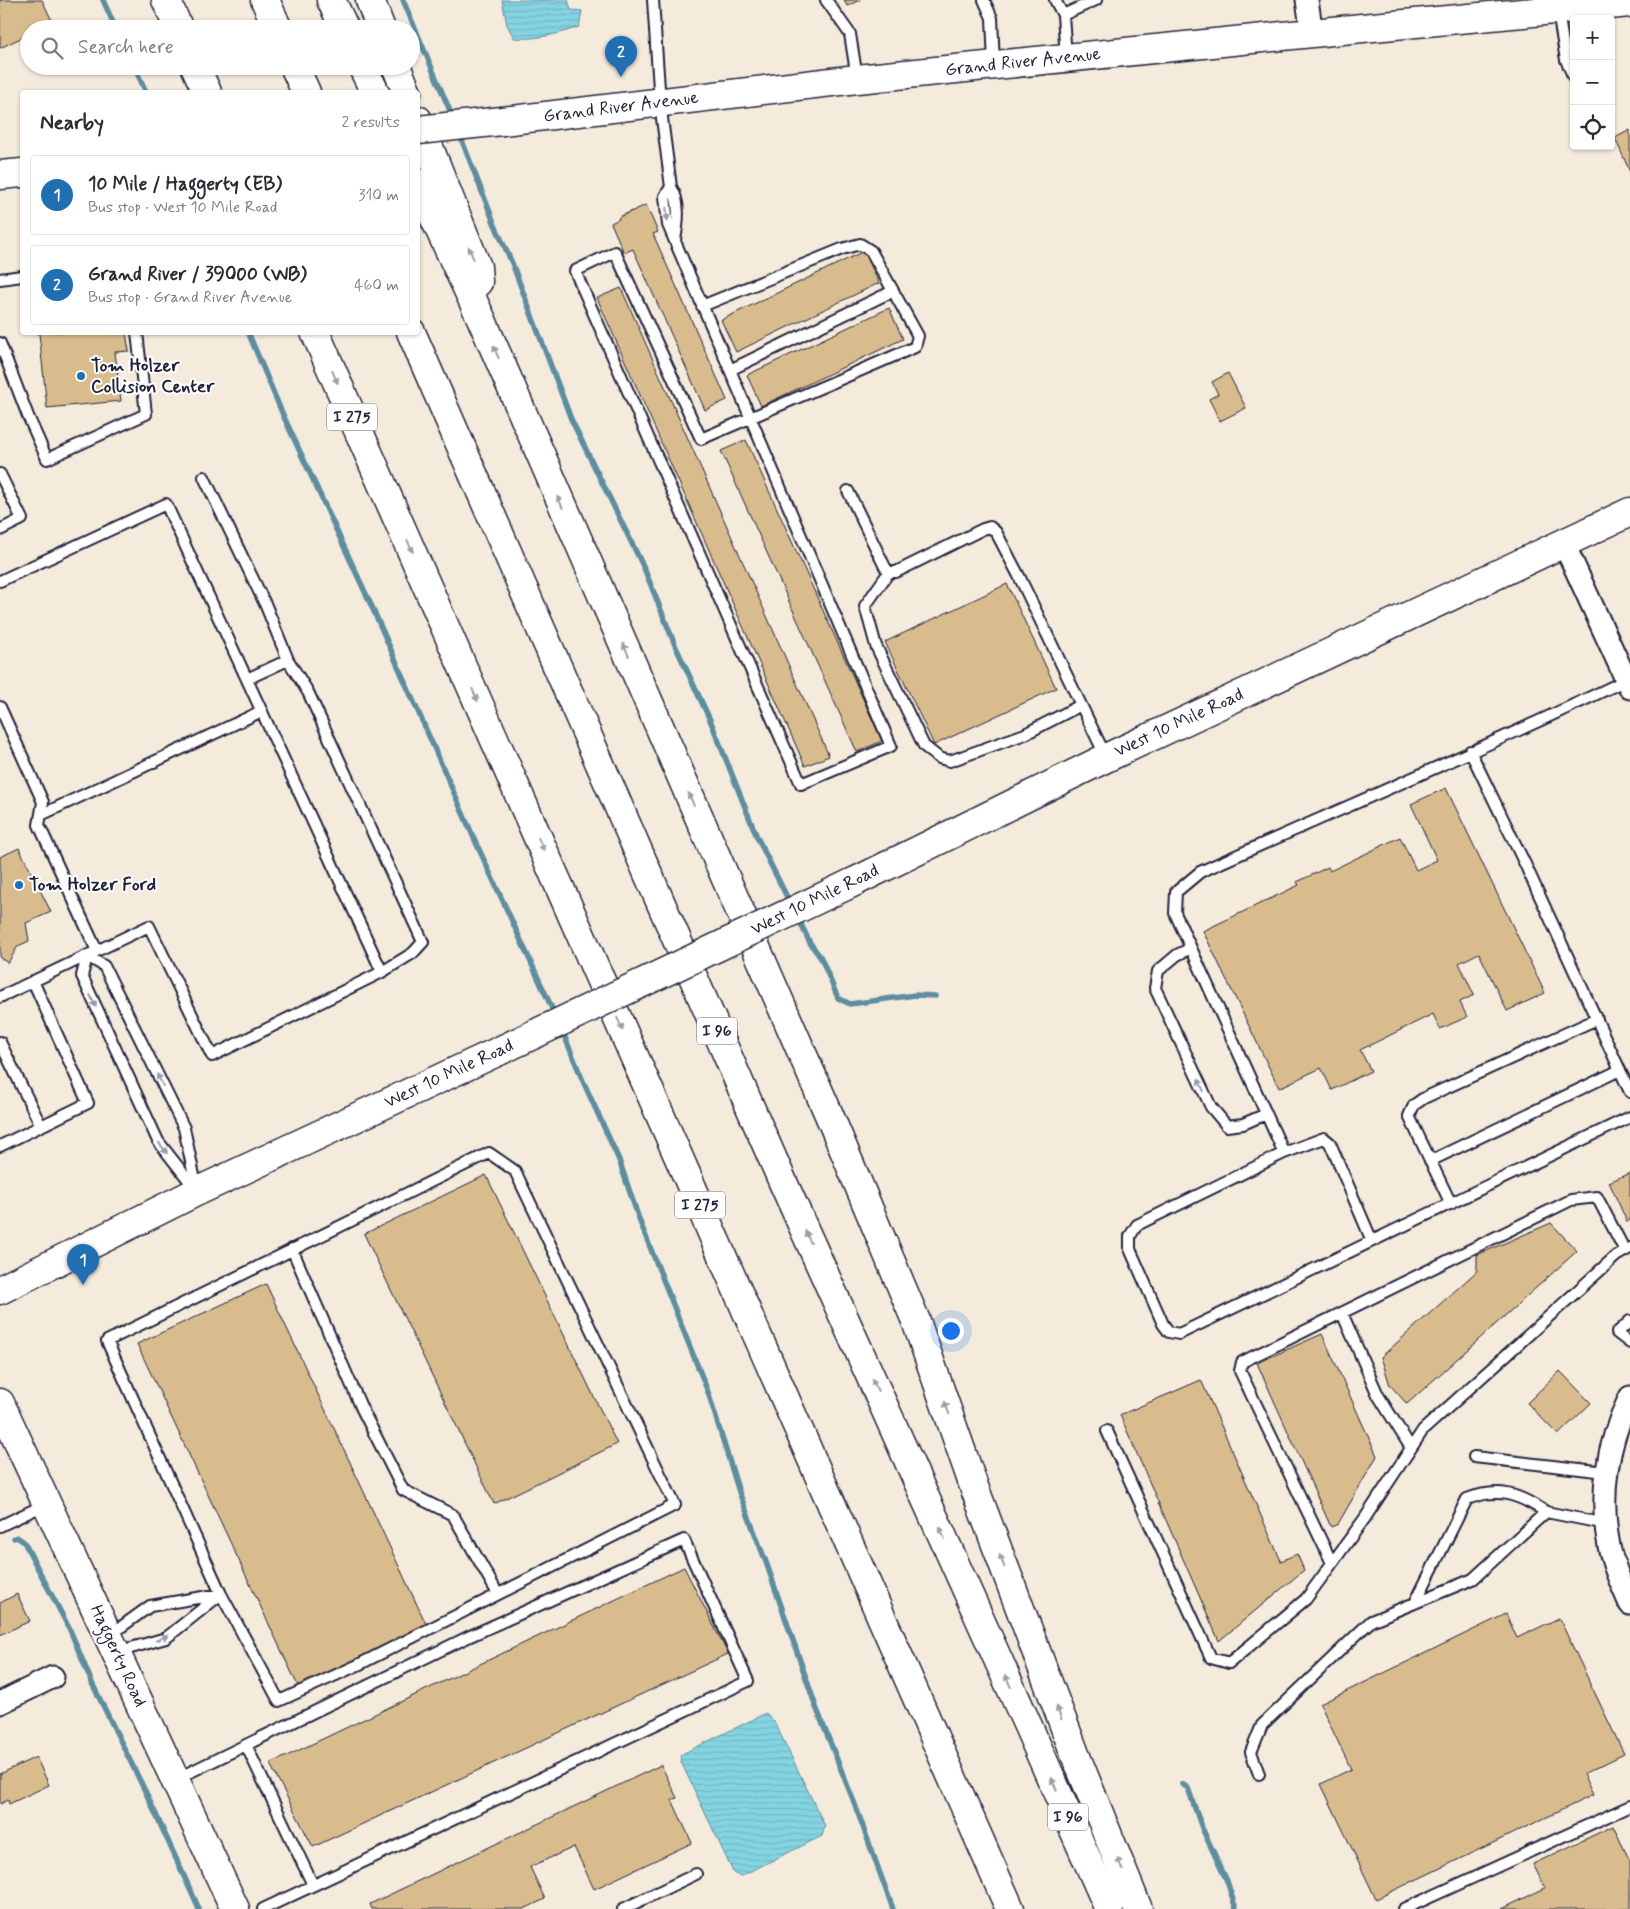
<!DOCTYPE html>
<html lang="en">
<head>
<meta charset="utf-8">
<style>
	body { margin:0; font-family:Mynerve,sans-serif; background:#f7f7f7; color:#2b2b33 }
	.controls { position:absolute; right:15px; top:15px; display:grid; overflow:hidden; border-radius:5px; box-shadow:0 1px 4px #0004 }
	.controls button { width:45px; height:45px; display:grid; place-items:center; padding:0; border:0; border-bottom:1px solid #e1e1e2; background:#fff; color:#2b2b33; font:25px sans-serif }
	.you { position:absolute; left:950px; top:1330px; width:18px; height:18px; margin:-12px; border:4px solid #fff; border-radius:50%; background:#1a73e8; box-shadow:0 0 0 8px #1a73e833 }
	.badge { display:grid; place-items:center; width:32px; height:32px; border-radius:50%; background:#1f6fb2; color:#fff; font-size:16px; font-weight:700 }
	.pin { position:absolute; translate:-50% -41px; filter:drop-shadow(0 1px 2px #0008) }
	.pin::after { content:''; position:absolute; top:26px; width:18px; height:15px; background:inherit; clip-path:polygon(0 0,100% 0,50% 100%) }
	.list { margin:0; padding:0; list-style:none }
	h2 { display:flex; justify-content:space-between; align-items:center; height:65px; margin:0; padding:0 20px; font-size:21px }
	h2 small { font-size:16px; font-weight:400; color:#7c7c81 }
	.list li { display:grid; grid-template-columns:32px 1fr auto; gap:15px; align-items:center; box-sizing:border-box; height:80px; margin:0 10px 10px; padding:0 10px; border:1px solid #e1e1e2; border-radius:5px }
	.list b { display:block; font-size:19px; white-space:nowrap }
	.list p { margin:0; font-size:16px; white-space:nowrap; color:#7c7c81 }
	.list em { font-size:16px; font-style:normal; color:#7c7c81 }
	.icon { flex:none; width:28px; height:28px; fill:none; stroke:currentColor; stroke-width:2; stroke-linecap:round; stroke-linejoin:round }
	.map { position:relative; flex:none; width:1630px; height:1909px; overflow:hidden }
	.search { position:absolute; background:#fff; box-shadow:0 1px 4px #0004; left:20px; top:20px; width:400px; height:55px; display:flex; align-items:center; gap:12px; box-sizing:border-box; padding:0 18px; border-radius:28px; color:#7c7c81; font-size:19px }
	.panel { position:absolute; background:#fff; box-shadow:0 1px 4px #0004; left:20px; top:90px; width:400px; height:245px; border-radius:5px }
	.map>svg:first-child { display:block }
	.water { fill:url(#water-rules); stroke:#5d8d9f }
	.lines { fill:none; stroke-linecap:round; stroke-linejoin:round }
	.stream { stroke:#5d8d9f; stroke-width:5.5 }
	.building { fill:#d9bc8d; stroke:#22223b }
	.lane-casing { stroke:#22223b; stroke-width:14 }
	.street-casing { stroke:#22223b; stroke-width:25 }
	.secondary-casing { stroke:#22223b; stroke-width:31 }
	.highway-casing { stroke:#22223b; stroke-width:31 }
	.lane { stroke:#fff; stroke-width:10 }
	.street { stroke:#fff; stroke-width:21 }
	.secondary { stroke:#fff; stroke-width:28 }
	.highway { stroke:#fff; stroke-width:28 }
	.secondary-bridge-casing { stroke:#22223b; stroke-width:31; stroke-linecap:butt }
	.secondary-bridge { stroke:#fff; stroke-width:28 }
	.oneway { fill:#9c9ca7 }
	.poi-dot { fill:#1f6fb2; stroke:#fff; stroke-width:2 }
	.labels { text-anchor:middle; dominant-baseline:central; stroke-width:4; stroke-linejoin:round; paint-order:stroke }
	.shield { fill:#fff; stroke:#646476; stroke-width:1 }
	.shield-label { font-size:16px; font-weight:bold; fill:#22223b }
	.street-label { font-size:18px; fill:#22223b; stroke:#fff }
	.poi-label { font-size:18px; font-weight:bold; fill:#22223b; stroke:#fff; text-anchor:start }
</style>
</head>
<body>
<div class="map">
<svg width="1630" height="1909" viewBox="0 0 1630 1909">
	<defs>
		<pattern id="water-rules" width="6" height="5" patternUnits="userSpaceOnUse" patternTransform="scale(1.25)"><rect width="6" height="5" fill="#85d4e2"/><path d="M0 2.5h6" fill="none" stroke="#73b6c3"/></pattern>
	</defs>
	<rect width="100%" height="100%" fill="#f4ebdd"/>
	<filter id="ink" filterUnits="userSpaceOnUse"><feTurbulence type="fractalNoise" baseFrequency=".02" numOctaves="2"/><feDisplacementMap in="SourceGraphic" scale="10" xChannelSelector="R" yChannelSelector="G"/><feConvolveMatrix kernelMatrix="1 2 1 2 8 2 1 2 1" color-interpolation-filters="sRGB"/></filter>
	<g filter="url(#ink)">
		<path class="water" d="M 502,0 L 568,0 L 571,10 L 582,11 L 579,27 C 558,34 536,40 514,38 L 507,25 Z
			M 766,1713 L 774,1721 L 825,1826 L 822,1836 L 741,1876 L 734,1874 L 681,1762 L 680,1755 Z"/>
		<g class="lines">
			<path class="stream" d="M 103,0 L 116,29
				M 403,0 L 453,118
				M 134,66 L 146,92
				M 459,133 L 495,225 L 512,263 L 571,419 L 644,568 L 675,645 L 711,722 L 757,837 L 791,905
				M 248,332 L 283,415 L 372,607 L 473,836 L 556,1017
				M 798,918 L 810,943 L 821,958 L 838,998 L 850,1004 L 915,995 L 935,996
				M 562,1030 L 583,1081 L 619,1160 L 640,1222 L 708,1392 L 739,1492 L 766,1562 L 816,1707 L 854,1802 L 893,1909
				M 14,1538 L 17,1537 L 24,1542 L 70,1630 L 92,1683 L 147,1795 L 199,1909
				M 1182,1784 L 1188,1788 L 1202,1828 L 1227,1881 L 1236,1909"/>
		</g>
		<path class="building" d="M 0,0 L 42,0 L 53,23 L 40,29 L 29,29 L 29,34 L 0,48 Z
			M 844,0 L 860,0 L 847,6 Z
			M 1630,130 L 1630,172 L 1615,138 Z
			M 646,205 L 658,232 L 653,234 L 727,400 L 705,410 L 633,249 L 624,253 L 611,223 L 619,219 L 619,217 Z
			M 864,251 L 879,283 L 736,352 L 721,320 Z
			M 621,288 L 829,756 L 805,766 L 597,298 Z
			M 889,308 L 903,339 L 761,406 L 747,375 Z
			M 36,332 L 113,332 L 113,334 L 126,333 L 129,351 L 115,352 L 121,401 L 47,408 L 39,333 Z
			M 1228,373 L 1246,408 L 1220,421 L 1209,399 L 1218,394 L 1212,382 Z
			M 746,440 L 882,741 L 857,752 L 721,451 Z
			M 1007,584 L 1056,688 L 934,745 L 885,642 Z
			M 1446,788 L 1545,993 L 1507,1011 L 1479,953 L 1459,963 L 1474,995 L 1460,1002 L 1467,1017 L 1440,1029 L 1433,1014 L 1360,1050 L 1371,1071 L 1332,1090 L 1321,1068 L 1279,1088 L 1203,931 L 1299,885 L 1297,882 L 1328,867 L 1330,871 L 1400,837 L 1416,870 L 1437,860 L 1411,804 Z
			M 19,848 L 51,912 L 26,923 L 29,941 L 18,946 L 8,963 L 0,958 L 0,857 Z
			M 1630,1173 L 1630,1220 L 1627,1222 L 1609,1182 Z
			M 486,1175 L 617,1444 L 494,1504 L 364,1234 Z
			M 1551,1223 L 1577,1251 L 1407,1404 L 1390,1385 L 1381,1357 L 1477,1271 L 1477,1255 Z
			M 266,1284 L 427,1626 L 298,1686 L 137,1344 Z
			M 1322,1334 L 1377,1456 L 1338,1524 L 1331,1527 L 1257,1363 Z
			M 1560,1371 L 1591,1403 L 1558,1435 L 1527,1403 Z
			M 1201,1380 L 1281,1561 L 1297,1554 L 1304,1570 L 1219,1641 L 1120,1415 Z
			M 684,1567 L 728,1654 L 313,1847 L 270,1764 Z
			M 17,1594 L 30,1621 L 0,1635 L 0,1603 Z
			M 1506,1614 L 1517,1638 L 1559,1618 L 1624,1754 L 1583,1774 L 1593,1795 L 1376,1899 L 1321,1784 L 1351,1769 L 1320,1704 Z
			M 36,1757 L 49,1785 L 9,1804 L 8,1800 L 0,1804 L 0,1774 Z
			M 661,1765 L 677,1798 L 672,1800 L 692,1843 L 594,1889 L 574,1847 L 530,1867 L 545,1899 L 524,1909 L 372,1909 L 370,1904 Z
			M 1613,1826 L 1630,1861 L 1630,1909 L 1502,1909 L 1545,1888 L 1533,1864 Z"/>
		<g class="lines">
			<g class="lane-casing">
				<path id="lane" d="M 653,0 L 660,103 L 671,187 C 681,202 678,223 675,240
					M 826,0 L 850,34 L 857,78
					M 984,0 L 992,18 L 994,64
					M 1055,0 L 1063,15 L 1066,57
					M 1558,12 L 1566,60 L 1574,78
					M 1063,15 L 1096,0
					M 671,187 L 665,196 L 668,225 L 751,419 L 891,746 L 801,784 L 575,271 L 615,252 L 701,439 L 915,347 L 918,336 L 871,251 L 860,244 L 842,249 L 702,306
					M 0,279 L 22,276
					M 0,343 L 28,416 L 47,459 L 146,414 L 137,332
					M 730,370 L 893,291
					M 0,474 L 22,519 L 0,530
					M 204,477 L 266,606 L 288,660
					M 848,491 L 885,567 L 889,572 L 896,572 L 983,529 L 990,527 L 996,532 L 1019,576 L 1106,757
					M 889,572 L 865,606 L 876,646 L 924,746 L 939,758 L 950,761 L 1025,734 L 1081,705
					M 0,581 L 166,504 L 382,972 L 212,1056 L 149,926 L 0,997
					M 247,679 L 288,660 L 308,692 L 423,942 L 413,953 L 382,972
					M 1626,680 C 1486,748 1342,808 1200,872 L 1176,892 L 1175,913 L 1284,1153 L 1137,1225 L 1130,1236 L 1130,1249 L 1163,1324 L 1169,1332 L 1179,1334 L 1630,1117
					M 0,707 L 43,802 L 39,825 L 97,951
					M 1470,751 L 1525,864 L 1630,1092
					M 41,815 L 262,711
					M 1191,948 L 1177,955 L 1158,971 L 1155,988 L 1211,1107 L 1227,1126 L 1243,1124 L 1266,1114
					M 87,956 L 82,976 L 158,1141 L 197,1191
					M 87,956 L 104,966 L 184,1128 L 197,1190
					M 0,1042 L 41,1126
					M 0,1146 L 88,1103 L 33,981
					M 489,1153 L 515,1171 L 675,1505 L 358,1665 L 279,1701 L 221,1594 L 107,1341 Z
					M 1284,1153 L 1324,1138 L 1330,1143 L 1372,1241
					M 1430,1161 L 1620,1070
					M 1451,1204 L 1409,1116 L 1414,1105 L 1424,1098 L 1597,1019
					M 292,1249 L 362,1409 L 403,1490 L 453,1515 L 498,1594
					M 1342,1313 L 1378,1395 L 1411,1448
					M 1630,1321 L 1617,1333 L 1630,1343
					M 1107,1431 L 1211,1658 L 1229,1663 L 1306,1599 L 1365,1518 L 1423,1430 L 1616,1256 L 1630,1248
					M 1474,1457 L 1606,1472
					M 0,1526 L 46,1504
					M 1332,1563 L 1240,1371 L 1242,1362 L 1571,1200 L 1597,1197 L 1625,1251
					M 1415,1603 L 1467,1499 C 1500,1487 1518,1494 1546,1512
					M 110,1635 L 150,1606 L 221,1594 L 166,1638 L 117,1652
					M 246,1745 L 313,1885
					M 1259,1774 L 1251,1752 L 1262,1725 L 1371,1621 L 1473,1579 L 1546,1512 L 1607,1524
					M 176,1779 L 468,1637 L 684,1540 L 748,1681 L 263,1909
					M 623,1909 L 696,1874
					M 1404,1909 L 1630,1806"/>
			</g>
			<g class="street-casing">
				<path id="street" d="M 1307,0 L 1312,33
					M 1564,544 L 1630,688
					M 1630,1397 C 1607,1443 1599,1495 1609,1546 C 1613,1566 1622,1586 1630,1604
					M 0,1703 L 53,1677"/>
			</g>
			<g class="secondary-casing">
				<path id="secondary" d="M 502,121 L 857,79 L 1362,28 L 1630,3
					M 0,175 L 22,173
					M 854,882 L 1106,758 L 1630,512
					M 0,1290 L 198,1191 L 499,1051
					M 0,1403 L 235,1909"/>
			</g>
			<g class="highway-casing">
				<path id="highway" d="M 166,0 L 179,29
					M 265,0 L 278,29
					M 331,0 L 345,29
					M 370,0 L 381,29
					M 195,66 L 207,92
					M 294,66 L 306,92
					M 362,66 L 375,92
					M 396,66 L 407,92
					M 418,120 L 477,267 L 478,282
					M 418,183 L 481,318 L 830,1117 L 916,1321 L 973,1484 L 1075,1754 L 1138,1909
					M 315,332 L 1010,1909
					M 411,332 L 782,1180 L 1028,1726 L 1109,1909"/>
			</g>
			<use href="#lane" class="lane"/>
			<use href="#street" class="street"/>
			<use href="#secondary" class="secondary"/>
			<use href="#highway" class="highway"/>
			<g class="secondary-bridge-casing">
				<path id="secondary-bridge" d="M 418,130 L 502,121
					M 499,1051 L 854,882"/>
			</g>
			<use href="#secondary-bridge" class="secondary-bridge"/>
		</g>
		<defs><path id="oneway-solid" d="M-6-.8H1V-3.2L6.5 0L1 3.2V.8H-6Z" transform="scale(1.25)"/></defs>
		<g class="oneway">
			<use href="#oneway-solid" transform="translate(667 214) rotate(84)"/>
			<use href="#oneway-solid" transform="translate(471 253) rotate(-112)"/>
			<use href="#oneway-solid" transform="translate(496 352) rotate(-113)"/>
			<use href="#oneway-solid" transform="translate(335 377) rotate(66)"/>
			<use href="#oneway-solid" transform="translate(560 502) rotate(-113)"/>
			<use href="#oneway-solid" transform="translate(410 546) rotate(66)"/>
			<use href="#oneway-solid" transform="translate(626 650) rotate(-114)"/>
			<use href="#oneway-solid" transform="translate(475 695) rotate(66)"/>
			<use href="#oneway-solid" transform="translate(691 799) rotate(-114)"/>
			<use href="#oneway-solid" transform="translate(541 844) rotate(66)"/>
			<use href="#oneway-solid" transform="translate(93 1001) rotate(65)"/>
			<use href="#oneway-solid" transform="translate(620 1024) rotate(66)"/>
			<use href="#oneway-solid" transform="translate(160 1080) rotate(-116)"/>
			<use href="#oneway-solid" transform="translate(1201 1085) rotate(-115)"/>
			<use href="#oneway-solid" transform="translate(163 1148) rotate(52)"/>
			<use href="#oneway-solid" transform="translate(808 1237) rotate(-114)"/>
			<use href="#oneway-solid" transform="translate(875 1385) rotate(-114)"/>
			<use href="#oneway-solid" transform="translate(947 1408) rotate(-110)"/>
			<use href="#oneway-solid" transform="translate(942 1533) rotate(-114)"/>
			<use href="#oneway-solid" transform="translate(1002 1561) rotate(-111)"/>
			<use href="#oneway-solid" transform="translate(162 1638) rotate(-23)"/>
			<use href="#oneway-solid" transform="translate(1008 1681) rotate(-114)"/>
			<use href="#oneway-solid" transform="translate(1059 1713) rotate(-111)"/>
			<use href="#oneway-solid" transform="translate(1054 1784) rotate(-114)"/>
			<use href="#oneway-solid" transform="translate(1120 1864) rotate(-112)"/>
		</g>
	</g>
	<g class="poi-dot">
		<circle cx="81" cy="376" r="5"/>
		<circle cx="19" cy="885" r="5"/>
	</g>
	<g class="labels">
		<g class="shield">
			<rect x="327" y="403.5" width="50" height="27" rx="4"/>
			<rect x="697" y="1017.5" width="40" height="27" rx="4"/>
			<rect x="675" y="1191.5" width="50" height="27" rx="4"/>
			<rect x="1048" y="1803.5" width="40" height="27" rx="4"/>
		</g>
		<g class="shield-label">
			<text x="352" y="417">I 275</text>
			<text x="717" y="1031">I 96</text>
			<text x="700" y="1205">I 275</text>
			<text x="1068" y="1817">I 96</text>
		</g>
		<g class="street-label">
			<text transform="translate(1023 62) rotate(-6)">Grand River Avenue</text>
			<text transform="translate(621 107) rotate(-7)">Grand River Avenue</text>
			<text transform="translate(1179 723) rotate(-25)">West 10 Mile Road</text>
			<text transform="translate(815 900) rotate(-26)">West 10 Mile Road</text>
			<text transform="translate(449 1074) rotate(-25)">West 10 Mile Road</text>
			<text transform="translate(118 1656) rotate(65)">Haggerty Road</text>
		</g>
		<g class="poi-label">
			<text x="91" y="366">Tom Holzer<tspan x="91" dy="21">Collision Center</tspan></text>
			<text x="29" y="885">Tom Holzer Ford</text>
		</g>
	</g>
</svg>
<div class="controls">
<button>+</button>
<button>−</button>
<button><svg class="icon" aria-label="locate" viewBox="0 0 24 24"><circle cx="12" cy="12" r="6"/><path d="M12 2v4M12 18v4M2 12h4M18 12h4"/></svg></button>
</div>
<div class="you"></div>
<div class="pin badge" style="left:83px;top:1285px">1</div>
<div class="pin badge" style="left:621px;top:77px">2</div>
<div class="search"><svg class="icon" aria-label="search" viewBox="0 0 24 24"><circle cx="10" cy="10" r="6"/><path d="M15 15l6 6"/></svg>Search here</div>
<section class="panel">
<h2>Nearby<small>2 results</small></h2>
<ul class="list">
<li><span class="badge">1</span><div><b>10 Mile / Haggerty (EB)</b><p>Bus stop · West 10 Mile Road</p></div><em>310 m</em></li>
<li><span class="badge">2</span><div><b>Grand River / 39000 (WB)</b><p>Bus stop · Grand River Avenue</p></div><em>460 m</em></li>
</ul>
</section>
</div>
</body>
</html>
